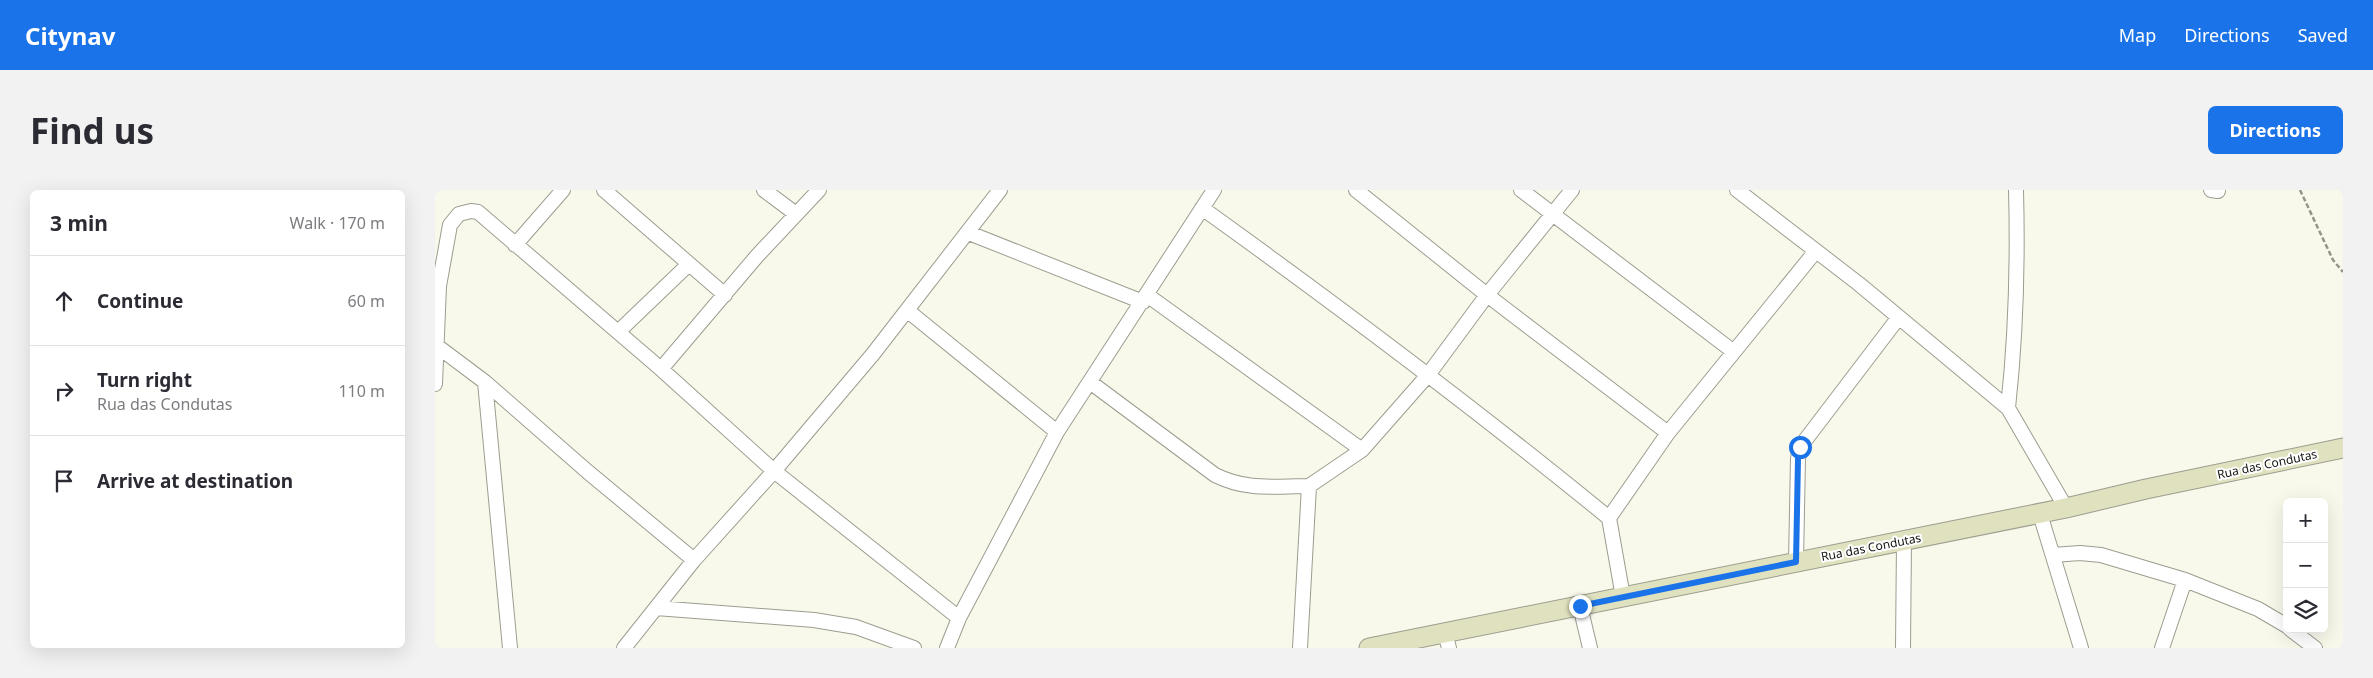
<!DOCTYPE html>
<html lang="en">
<head>
<meta charset="utf-8">
<style>
	body { margin:0; font-family:"Noto Sans",sans-serif; background:#f2f2f3; color:#2b2b33 }
	.controls { position:absolute; right:15px; bottom:15px; display:grid; overflow:hidden; border-radius:8px; box-shadow:0 5px 20px #0002 }
	.controls button { width:45px; height:45px; display:grid; place-items:center; padding:0; border:0; border-bottom:1px solid #e1e1e2; background:#fff; color:#2b2b33; font:25px sans-serif }
	.stop { position:absolute; width:15px; height:15px; margin:-11px; border:4px solid #1a73e8; border-radius:50%; background:#fff }
	.stop.end { background:#1a73e8; border-color:#fff; box-shadow:0 1px 5px #0008 }
	.list { margin:0; padding:0; list-style:none }
	h2 { display:flex; justify-content:space-between; align-items:center; height:65px; margin:0; padding:0 20px; font-size:21px }
	h2 small { font-size:16px; font-weight:400; color:#7c7c81 }
	.list li { display:grid; grid-template-columns:32px 1fr auto; gap:15px; align-items:center; box-sizing:border-box; height:90px; padding:0 20px; border-top:1px solid #e1e1e2 }
	.list b { display:block; font-size:19px; white-space:nowrap }
	.list p { margin:0; font-size:16px; white-space:nowrap; color:#7c7c81 }
	.list em { font-size:16px; font-style:normal; color:#7c7c81 }
	.icon { flex:none; width:28px; height:28px; fill:none; stroke:currentColor; stroke-width:2; stroke-linecap:round; stroke-linejoin:round }
	.map { position:relative; flex:none; width:1908px; height:458px; overflow:hidden; border-radius:8px }
	header { display:flex; align-items:center; gap:30px; box-sizing:border-box; height:70px; padding:0 25px; background:#1a73e8; color:#fff }
	header strong { font-size:24px }
	nav { display:flex; gap:28px; margin-inline-start:auto; font-size:18px }
	.intro { display:flex; align-items:center; justify-content:space-between; box-sizing:border-box; height:120px; padding:0 30px }
	h1 { margin:0; font-size:35px }
	.button { padding:12px 22px; border-radius:8px; background:#1a73e8; color:#fff; font-size:18px; font-weight:700 }
	main { display:flex; gap:30px; padding:0 30px }
	aside { flex:1; background:#fff; border-radius:8px; box-shadow:0 5px 20px #0002 }
	.map>svg:first-child { display:block }
	.lines { fill:none; stroke-linecap:round; stroke-linejoin:round }
	.street-casing { stroke:#9c9d90; stroke-width:16 }
	.secondary-casing { stroke:#9c9d90; stroke-width:21 }
	.path { stroke:#94948b; stroke-width:2.5; stroke-dasharray:5 2.5; stroke-linecap:butt }
	.street { stroke:#fff; stroke-width:14 }
	.secondary { stroke:#e0e1be; stroke-width:19 }
	.route { stroke:#1a73e8; stroke-width:6 }
	.labels { text-anchor:middle; dominant-baseline:central; stroke-width:4; stroke-linejoin:round; paint-order:stroke }
	.street-label { font-size:12px; fill:#13130f; stroke:#fff }
</style>
</head>
<body>
<header>
<strong>Citynav</strong>
<nav><a>Map</a><a>Directions</a><a>Saved</a></nav>
</header>
<div class="intro"><h1>Find us</h1><a class="button">Directions</a></div>
<main>
<aside>
<h2>3 min<small>Walk · 170 m</small></h2>
<ul class="list">
<li><svg class="icon" aria-label="ahead" viewBox="0 0 24 24"><path d="M12 20V5M6 11l6-6 6 6"/></svg><div><b>Continue</b></div><em>60 m</em></li>
<li><svg class="icon" aria-label="right" viewBox="0 0 24 24"><path d="M7 20v-9h11M14 6l5 5-5 5"/></svg><div><b>Turn right</b><p>Rua das Condutas</p></div><em>110 m</em></li>
<li><svg class="icon" aria-label="arrive" viewBox="0 0 24 24"><path d="M6 21V4h12l-3 4 3 4H6"/></svg><div><b>Arrive at destination</b></div></li>
</ul>
</aside>
<div class="map">
<svg width="1908" height="458" viewBox="0 0 1908 458">
	<rect width="100%" height="100%" fill="#f8f9eb"/>
	<g class="lines">
		<g class="street-casing">
			<path id="street" d="M 169,0 L 290,105
				M 329,0 L 361,24
				M 921,0 L 1052,105 L 1233,243
				M 1086,0 L 1299,162
				M 1302,0 L 1424,94 L 1573,218 L 1631,318
				M 1776,0 L 1783,1
				M 767,18 C 906,118 1042,220 1174,328
				M 534,43 L 708,112
				M 80,55 L 128,0
				M 712,105 L 927,260
				M 473,121 L 622,242
				M 183,142 L 254,74
				M 2,156 L 50,192 L 153,282 L 259,370
				M 226,179 L 322,66 L 384,0
				M 50,192 L 75,458
				M 655,192 L 780,285 C 812,301 839,296 874,296
				M 0,194 L 4,96 L 15,35 L 24,24 L 36,21 L 43,22 L 226,179 L 339,281 L 524,428
				M 1573,218 C 1581,145 1583,74 1581,0
				M 1605,324 L 1646,458
				M 1618,365 L 1645,363 L 1666,365 L 1750,390 L 1823,419 L 1852,436
				M 1361,372 L 1363,269 L 1365,257 L 1464,127
				M 1188,407 L 1174,328 L 1233,243 L 1380,62
				M 1145,416 L 1155,458
				M 221,418 L 379,430 L 421,437 L 479,458
				M 1855,439 L 1880,458
				M 1010,443 L 1014,458
				M 189,458 L 259,370 L 339,281 L 438,164 L 565,0
				M 512,458 L 524,428 L 622,242 L 779,0
				M 865,458 L 874,296 L 927,260 L 993,185 L 1052,105 L 1137,0
				M 1468,458 L 1469,351
				M 1727,458 L 1750,390"/>
		</g>
		<g class="secondary-casing">
			<path id="secondary" d="M 934,458 L 1631,318 L 1711,299 L 1908,258"/>
		</g>
		<path class="path" d="M 1865,0 L 1898,70 L 1908,82"/>
		<use href="#street" class="street"/>
		<use href="#secondary" class="secondary"/>
	</g>
	<g class="lines">
		<path class="route" d="M 1145,416 L 1361,372 L 1363,269 L 1365,257"/>
	</g>
	<g class="labels">
		<g class="street-label">
			<text transform="translate(1832 274) rotate(-12)">Rua das Condutas</text>
			<text transform="translate(1436 357) rotate(-11)">Rua das Condutas</text>
		</g>
	</g>
</svg>
<div class="controls">
<button>+</button>
<button>−</button>
<button><svg class="icon" aria-label="layers" viewBox="0 0 24 24"><path d="M12 4l9 5-9 5-9-5zM3 14l9 5 9-5"/></svg></button>
</div>
<div class="stop" style="left:1365px;top:257px"></div>
<div class="stop end" style="left:1145px;top:416px"></div>
</div>
</main>
</body>
</html>
